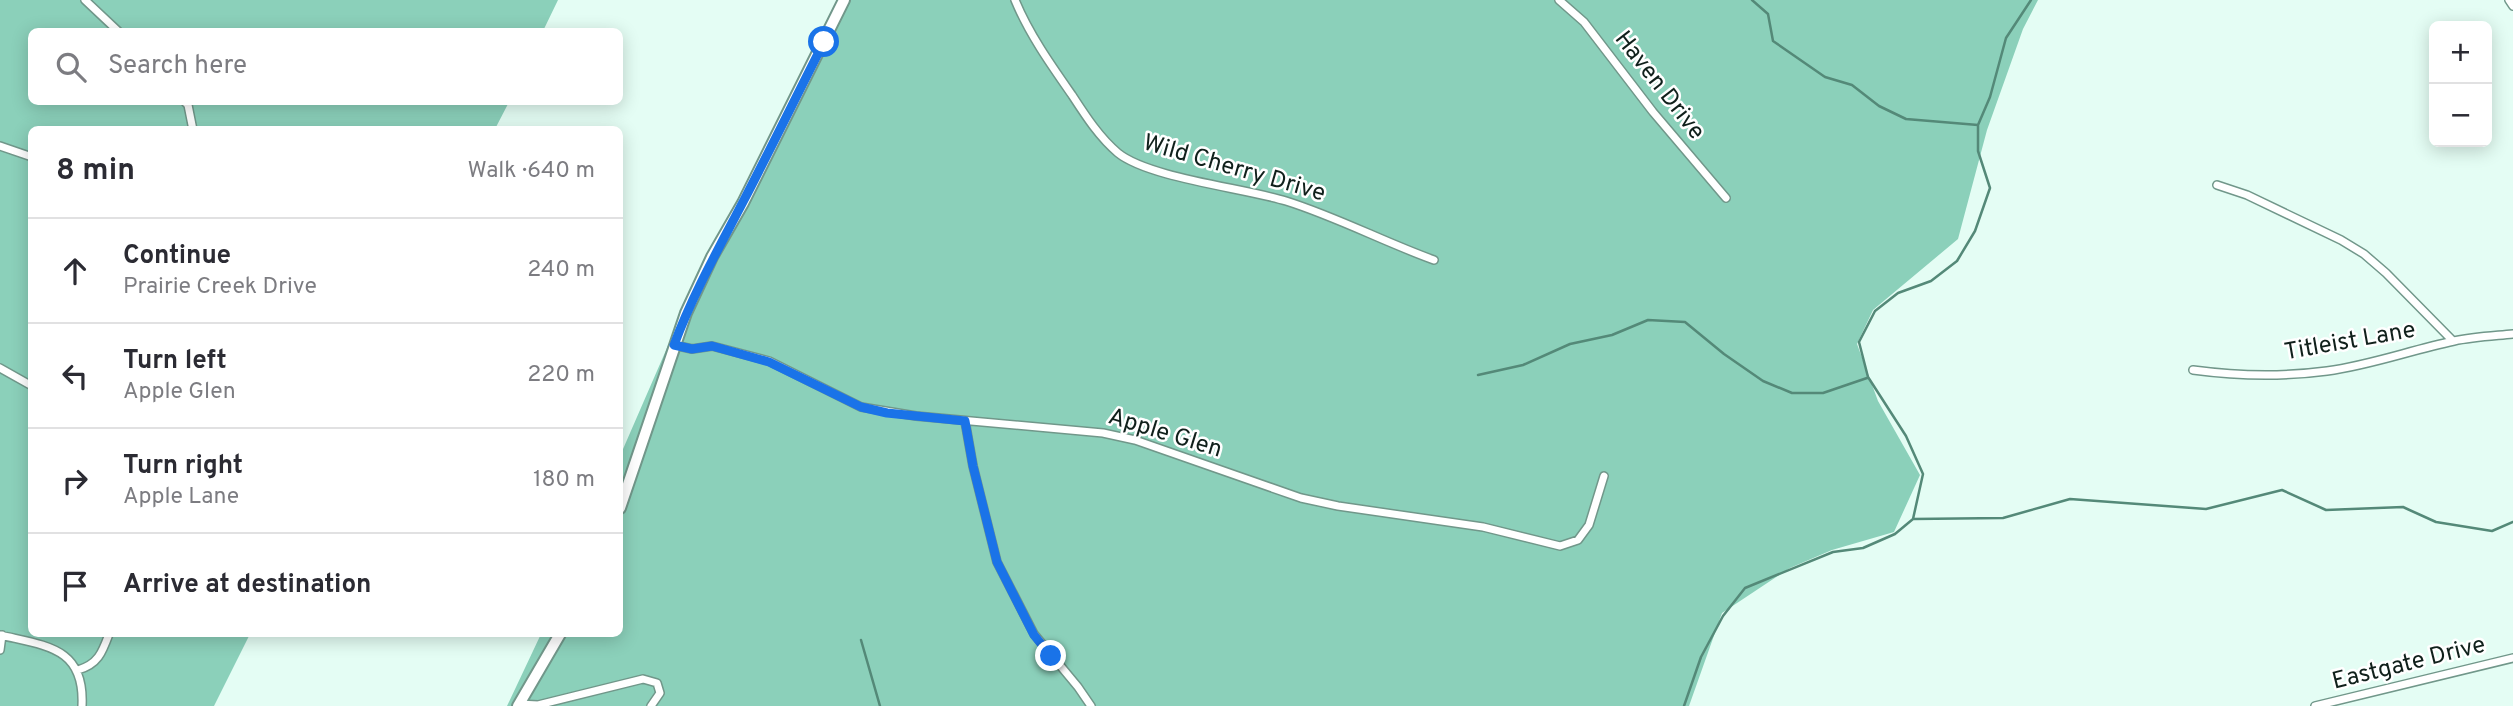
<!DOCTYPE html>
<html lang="en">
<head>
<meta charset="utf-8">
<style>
	body { margin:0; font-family:Overpass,sans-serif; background:#f7f7f7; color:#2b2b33 }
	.controls { position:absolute; right:21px; top:21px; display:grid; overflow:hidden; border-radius:10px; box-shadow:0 4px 18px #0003 }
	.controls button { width:63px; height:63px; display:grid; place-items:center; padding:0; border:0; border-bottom:2px solid #e1e1e2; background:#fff; color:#2b2b33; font:35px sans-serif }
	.stop { position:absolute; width:21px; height:21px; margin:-16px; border:5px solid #1a73e8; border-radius:50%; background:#fff }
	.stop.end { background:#1a73e8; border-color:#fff; box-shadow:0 2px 7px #0008 }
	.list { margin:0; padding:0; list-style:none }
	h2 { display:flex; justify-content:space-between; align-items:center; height:91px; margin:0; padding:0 28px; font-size:30px }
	h2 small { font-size:23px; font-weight:400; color:#7c7c81 }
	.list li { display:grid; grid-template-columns:46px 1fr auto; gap:21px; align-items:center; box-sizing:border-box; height:105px; padding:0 28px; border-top:2px solid #e1e1e2 }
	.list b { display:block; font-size:26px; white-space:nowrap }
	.list p { margin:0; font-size:23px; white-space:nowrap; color:#7c7c81 }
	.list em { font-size:23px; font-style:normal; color:#7c7c81 }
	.icon { flex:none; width:38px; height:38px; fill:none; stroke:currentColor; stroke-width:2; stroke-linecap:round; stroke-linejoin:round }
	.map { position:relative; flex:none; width:2513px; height:706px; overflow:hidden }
	.search { position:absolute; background:#fff; box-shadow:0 4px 18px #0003; left:28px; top:28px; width:595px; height:77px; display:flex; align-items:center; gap:18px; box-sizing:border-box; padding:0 24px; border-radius:10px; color:#7c7c81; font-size:26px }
	.panel { position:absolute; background:#fff; box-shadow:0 4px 18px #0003; left:28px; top:126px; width:595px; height:511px; border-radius:10px }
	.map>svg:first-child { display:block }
	.forest { fill:#8bd0ba }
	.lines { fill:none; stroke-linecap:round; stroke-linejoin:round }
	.stream { stroke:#548978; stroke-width:2.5 }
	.minor-casing { stroke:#71978a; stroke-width:10 }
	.secondary-casing { stroke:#71978a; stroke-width:14 }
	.minor { stroke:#fff; stroke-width:7 }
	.secondary { stroke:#fff; stroke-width:10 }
	.route { stroke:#1a73e8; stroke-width:9 }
	.labels { text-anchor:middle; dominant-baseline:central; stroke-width:5; stroke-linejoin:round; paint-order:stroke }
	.street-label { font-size:24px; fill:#10201b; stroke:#fff }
</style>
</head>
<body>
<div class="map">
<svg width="2513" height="706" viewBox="0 0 2513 706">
	<rect width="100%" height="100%" fill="#e4fdf4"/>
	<path class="forest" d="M 0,0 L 558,0 L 543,31 L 32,32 L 32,102 L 509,102 L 495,129 L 32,130 L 32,634 L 250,634 L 214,706 L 0,706 Z
		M 846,0 L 2038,0 L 2023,29 L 1987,130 L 1958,239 L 1873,310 L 1857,344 L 1878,401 L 1920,475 L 1894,532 L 1832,550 L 1790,568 L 1722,613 L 1689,706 L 507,706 L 541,634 L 620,634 L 620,456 L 670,341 Z"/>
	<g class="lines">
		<path class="stream" d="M 1752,0 L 1768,14 L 1773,41 L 1825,77 L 1852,85 L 1879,106 L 1906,119 L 1978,125
			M 1478,375 L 1523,365 L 1570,344 L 1612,335 L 1648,320 L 1685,322 L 1724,354 L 1763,381 L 1792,393 L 1823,393 L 1867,378
			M 1913,519 L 2003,518 L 2070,499 L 2206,509 L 2282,490 L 2326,510 L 2403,507 L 2436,522 L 2492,531 L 2513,522
			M 861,640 L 880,706
			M 1684,706 L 1701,657 L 1723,616 L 1745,588 L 1833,552 L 1863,548 L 1895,534 L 1913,519 L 1923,474 L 1906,436 L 1868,377 L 1859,342 L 1875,311 L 1898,293 L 1931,281 L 1957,261 L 1975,231 L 1990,188 L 1978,151 L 1978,125 L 1990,97 L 2006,38 L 2031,0"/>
		<g class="minor-casing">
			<path id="minor" d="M 85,0 L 119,32
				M 1015,0 C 1029,34 1051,65 1072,95 C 1085,115 1099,137 1118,153 C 1149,178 1244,188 1286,201 C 1337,217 1384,242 1434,260
				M 1559,0 L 1584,22 L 1653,112 L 1726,198
				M 2509,0 L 2513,6
				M 185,102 L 188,105 L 193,130
				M 0,146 L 32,157
				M 2217,185 L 2247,195 L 2341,240 L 2364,254 L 2386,273 L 2453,341
				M 674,345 L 692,349 L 712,346 L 769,361 L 861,407 L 916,416 L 1103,433 L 1135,440 L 1301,498 L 1338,506 L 1483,527 L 1560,546 L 1578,540 L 1589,525 L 1604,476
				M 0,368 L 32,386
				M 2193,370 C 2238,376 2282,377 2327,371 C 2371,365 2411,350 2454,341 C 2473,337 2493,336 2513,334
				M 965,421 L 973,466 L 997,562 L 1034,634 L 1078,687 L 1091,706
				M 0,635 C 46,646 85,647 82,706
				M 0,650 L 2,635
				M 78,670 C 98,664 102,653 109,634
				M 519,704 L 538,705 L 643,679 L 657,683 L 660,693 L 651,706
				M 2315,706 L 2513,658"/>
		</g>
		<g class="secondary-casing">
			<path id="secondary" d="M 620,508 L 686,313 L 712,257 L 743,203 L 844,0
				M 518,706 L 560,634"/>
		</g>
		<use href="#minor" class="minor"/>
		<use href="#secondary" class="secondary"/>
	</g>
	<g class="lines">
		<path class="route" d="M 824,42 C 797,95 771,148 744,200 C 719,248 693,294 674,345 L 692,349 L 712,346 L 769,362 L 861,407 L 887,413 L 965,421 L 973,466 L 997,562 L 1034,635 L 1051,656"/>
	</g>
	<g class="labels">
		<g class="street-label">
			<text transform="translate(1659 86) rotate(52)">Haven Drive</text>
			<text transform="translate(1234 169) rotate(16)">Wild Cherry Drive</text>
			<text transform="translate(2350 342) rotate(-10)">Titleist Lane</text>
			<text transform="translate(1165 434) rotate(17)">Apple Glen</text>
			<text transform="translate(2409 664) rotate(-14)">Eastgate Drive</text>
		</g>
	</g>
</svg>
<div class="controls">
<button>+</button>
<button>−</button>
</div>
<div class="stop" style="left:824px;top:42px"></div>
<div class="stop end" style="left:1051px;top:656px"></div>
<div class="search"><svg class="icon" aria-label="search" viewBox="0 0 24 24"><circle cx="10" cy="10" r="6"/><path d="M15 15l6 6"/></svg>Search here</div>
<section class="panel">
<h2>8 min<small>Walk · 640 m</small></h2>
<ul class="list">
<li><svg class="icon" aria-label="ahead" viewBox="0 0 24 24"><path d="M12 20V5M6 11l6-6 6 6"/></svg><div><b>Continue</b><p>Prairie Creek Drive</p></div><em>240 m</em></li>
<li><svg class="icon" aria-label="left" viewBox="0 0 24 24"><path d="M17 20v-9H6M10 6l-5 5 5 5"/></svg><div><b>Turn left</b><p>Apple Glen</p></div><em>220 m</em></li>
<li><svg class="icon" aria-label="right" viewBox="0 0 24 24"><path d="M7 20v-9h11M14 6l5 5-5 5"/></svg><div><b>Turn right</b><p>Apple Lane</p></div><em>180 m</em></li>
<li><svg class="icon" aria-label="arrive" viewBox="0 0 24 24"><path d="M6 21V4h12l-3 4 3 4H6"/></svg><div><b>Arrive at destination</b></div></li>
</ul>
</section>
</div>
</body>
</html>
